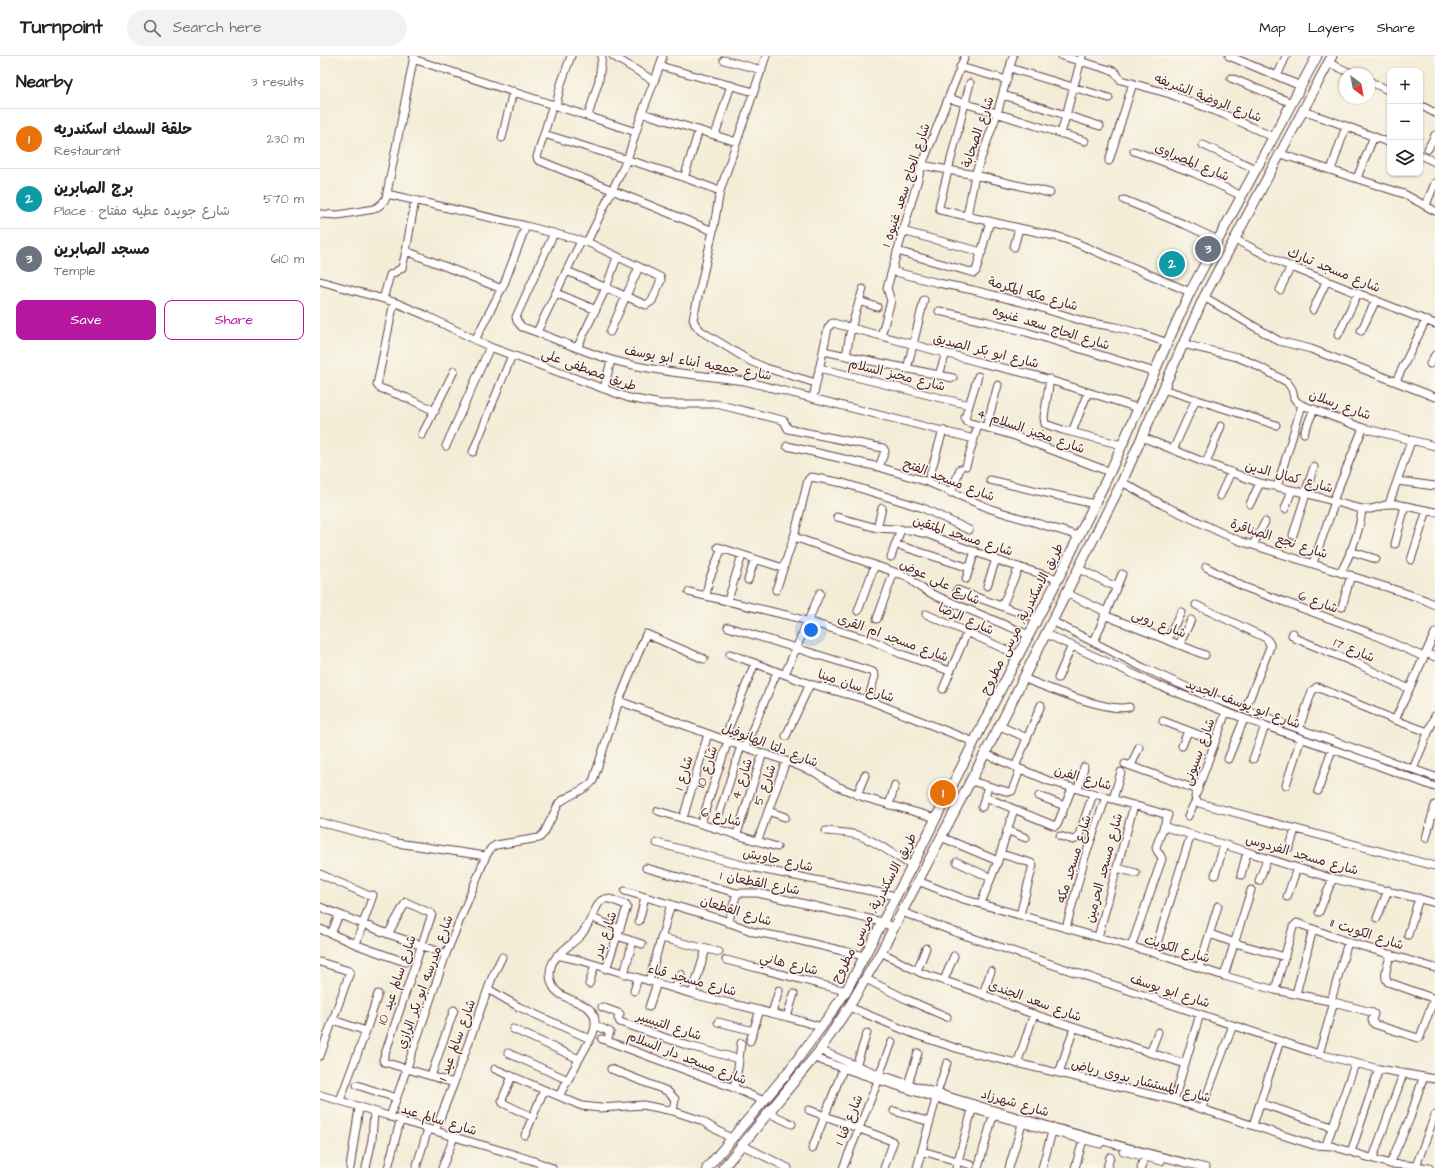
<!DOCTYPE html>
<html lang="en">
<head>
<meta charset="utf-8">
<style>
	body { margin:0; font-family:"Architects Daughter","Playpen Sans Arabic",sans-serif; background:#f2f2f2; color:#222 }
	.controls { position:absolute; right:12px; top:12px; display:grid; overflow:hidden; border-radius:8px; box-shadow:0 1px 3px #0004 }
	.controls button { width:36px; height:36px; display:grid; place-items:center; padding:0; border:0; border-bottom:1px solid #e0e0e0; background:#fff; color:#222; font:20px sans-serif }
	.compass { position:absolute; left:1019px; top:12px; width:36px; height:36px; border-radius:50%; background:#fff; box-shadow:0 1px 3px #0004; rotate:148deg }
	.you { position:absolute; left:491px; top:574px; width:14px; height:14px; margin:-10px; border:3px solid #fff; border-radius:50%; background:#1a73e8; box-shadow:0 0 0 6px #1a73e833 }
	.badge { display:grid; place-items:center; width:26px; height:26px; border-radius:50%; background:#b5179e; color:#fff; font-size:13px; font-weight:700 }
	.pin { position:absolute; translate:-50% -50%; border:2px solid #fff; box-shadow:0 1px 4px #0006 }
	.list { margin:0; padding:0; list-style:none }
	h2 { display:flex; justify-content:space-between; align-items:center; height:52px; margin:0; padding:0 16px; font-size:17px }
	h2 small { font-size:13px; font-weight:400; color:#767676 }
	.list li { display:grid; grid-template-columns:26px 1fr auto; gap:12px; align-items:center; box-sizing:border-box; height:60px; padding:0 16px; border-top:1px solid #e0e0e0 }
	.list b { display:block; font-size:15px; white-space:nowrap }
	.list p { margin:0; font-size:13px; white-space:nowrap; color:#767676 }
	.list em { font-size:13px; font-style:normal; color:#767676 }
	.actions { display:flex; gap:8px; padding:12px 16px }
	.actions a { flex:1; padding:9px 0; border:1px solid #b5179e; border-radius:8px; text-align:center; font-size:14px; color:#b5179e }
	.actions .main { background:#b5179e; color:#fff }
	.icon { flex:none; width:22px; height:22px; fill:none; stroke:currentColor; stroke-width:2; stroke-linecap:round; stroke-linejoin:round }
	.map { position:relative; flex:none; width:1115px; height:1112px; overflow:hidden }
	header { display:flex; align-items:center; gap:24px; box-sizing:border-box; height:56px; padding:0 20px; background:#fff; border-bottom:1px solid #e0e0e0 }
	header strong { font-size:19px }
	nav { display:flex; gap:22px; margin-inline-start:auto; font-size:14px }
	.search { width:280px; height:36px; background:#f2f2f2; display:flex; align-items:center; gap:10px; box-sizing:border-box; padding:0 14px; border-radius:22px; color:#767676; font-size:15px }
	main { display:flex }
	aside { flex:1; background:#fff }
	.map>svg:first-child { display:block }
	.lines { fill:none; stroke-linecap:round; stroke-linejoin:round }
	.minor-casing { stroke:#633e45; stroke-width:9 }
	.major-casing { stroke:#633e45; stroke-width:11 }
	.minor { stroke:#fff; stroke-width:7 }
	.major { stroke:#fff; stroke-width:9 }
	.labels { text-anchor:middle; dominant-baseline:central; stroke-width:3; stroke-linejoin:round; paint-order:stroke }
	.street-label { font-size:13px; fill:#4a1f2b; stroke:#fbf7ec }
</style>
</head>
<body>
<header>
<strong>Turnpoint</strong>
<div class="search"><svg class="icon" aria-label="search" viewBox="0 0 24 24"><circle cx="10" cy="10" r="6"/><path d="M15 15l6 6"/></svg>Search here</div>
<nav><a>Map</a><a>Layers</a><a>Share</a></nav>
</header>
<main>
<aside>
<h2>Nearby<small>3 results</small></h2>
<ul class="list">
<li><span class="badge" style="background:#e8710a">1</span><div><b>حلقة السمك اسكندريه</b><p>Restaurant</p></div><em>230 m</em></li>
<li><span class="badge" style="background:#0f9aa8">2</span><div><b>برج الصابرين</b><p>Place · شارع جويده عطيه مفتاح</p></div><em>570 m</em></li>
<li><span class="badge" style="background:#6b7280">3</span><div><b>مسجد الصابرين</b><p>Temple</p></div><em>610 m</em></li>
</ul>
<div class="actions"><a class="main">Save</a><a>Share</a></div>
</aside>
<div class="map">
<svg width="1115" height="1112" viewBox="0 0 1115 1112">
	<rect width="100%" height="100%" fill="#fbf7ec"/>
	<filter id="ink" filterUnits="userSpaceOnUse"><feTurbulence type="fractalNoise" baseFrequency=".025" numOctaves="2"/><feDisplacementMap in="SourceGraphic" scale="8" xChannelSelector="R" yChannelSelector="G"/><feConvolveMatrix kernelMatrix="1 2 1 2 8 2 1 2 1" color-interpolation-filters="sRGB"/></filter>
	<filter id="wash" filterUnits="userSpaceOnUse"><feTurbulence type="fractalNoise" baseFrequency=".012" numOctaves="4" result="noise"/><feDisplacementMap in="SourceGraphic" scale="16" xChannelSelector="R" yChannelSelector="G"/><feGaussianBlur stdDeviation="0.9" result="paint"/><feColorMatrix in="noise" values="0 0 0 0 0 0 0 0 0 0 0 0 0 0 0 0 0 1.4 0 .05"/><feComposite in="paint" operator="in"/></filter>
	<g filter="url(#wash)">
		<rect width="100%" height="100%" fill="#f3edd7"/>
	</g>
	<g filter="url(#ink)">
		<g class="lines">
			<g class="minor-casing">
				<path id="minor" d="M 293,0 L 334,25
					M 446,0 L 400,135 L 393,175 L 373,263 L 375,268 L 381,275 L 430,305 L 446,312 L 496,327
					M 742,0 L 794,15 L 801,24 L 850,38 L 903,58 L 953,81
					M 909,0 L 981,30
					M 93,3 L 316,76
					M 404,4 L 442,14
					M 1009,7 L 1033,18
					M 340,10 L 434,36
					M 640,11 L 687,24
					M 690,12 L 789,42
					M 957,20 L 966,0
					M 911,22 L 972,47
					M 1049,25 L 1070,35
					M 650,27 L 619,151 L 620,154 L 739,181 L 754,186 L 870,236
					M 683,39 L 780,70
					M 628,42 L 765,85
					M 233,48 L 217,101 L 218,104 L 393,175
					M 236,49 L 241,28 L 251,0
					M 1100,49 L 1115,57
					M 983,55 L 1026,70 L 1070,87
					M 322,57 L 417,86
					M 268,60 L 279,24 L 282,0
					M 224,78 L 360,120 L 400,135
					M 741,78 L 762,0
					M 395,79 L 411,29
					M 182,82 L 193,35
					M 883,89 L 936,113
					M 1108,93 L 1115,79
					M 814,95 L 874,117 L 922,140
					M 961,98 L 1084,138 L 1115,155
					M 1100,99 L 1115,106
					M 789,105 L 813,27
					M 602,109 L 655,119 L 730,137
					M 1011,114 L 1026,70
					M 364,122 L 379,74
					M 1037,122 L 1054,80
					M 67,138 L 206,170 L 267,186 L 340,221 L 341,224 L 332,245 L 326,249 L 247,215
					M 804,144 L 866,169 L 898,184
					M 1106,149 L 1115,127
					M 0,158 L 18,159 L 54,153 C 60,150 63,147 66,142 L 94,0
					M 647,160 L 655,119 L 677,58 L 693,0
					M 582,175 L 662,196
					M 234,177 L 196,261 L 197,265 L 202,271 C 232,281 261,295 292,304 C 335,316 381,319 425,325 L 654,383
					M 914,183 L 964,208 L 1115,268
					M 267,186 L 307,104 L 322,57 L 340,10 L 343,0
					M 694,191 L 699,172
					M 86,195 L 182,233
					M 577,195 L 654,217 L 656,215 L 670,165
					M 572,215 L 618,227 L 653,234 L 709,248 L 766,266 L 796,271 L 822,278 L 848,287
					M 0,225 L 74,246 L 105,259 L 170,291 L 309,342 L 341,348 L 396,348 L 462,364 L 464,365 L 468,373 L 563,392 L 565,395 L 559,411
					M 960,234 L 971,210
					M 236,237 L 276,254
					M 884,241 L 959,285 L 991,293 L 1115,341
					M 63,243 L 70,219 L 82,212 L 86,195 L 95,144
					M 539,245 L 557,251
					M 74,246 L 57,329 L 60,332 L 87,342 L 115,355
					M 993,254 L 1007,224
					M 619,255 L 668,266 L 706,276 L 835,316
					M 531,272 L 543,233
					M 1041,275 L 1056,244
					M 217,276 L 261,185
					M 290,276 L 319,211
					M 1018,279 L 1038,237
					M 561,280 L 571,245 L 567,232 L 602,109 L 645,0
					M 155,284 L 184,228 L 206,170
					M 863,288 L 917,301 L 932,307 L 967,326 L 972,333 L 974,342 L 977,346 L 982,349 L 1043,372 L 1115,390
					M 257,292 L 286,232 L 297,201
					M 503,295 L 633,322
					M 526,300 L 531,272
					M 1110,308 L 1115,299
					M 499,312 L 649,349
					M 587,313 L 604,244
					M 619,319 L 626,297
					M 658,320 L 645,362 L 647,366 L 695,380 L 790,416
					M 730,323 L 724,361 L 725,368 L 743,374 L 802,389
					M 1076,325 L 1106,264
					M 284,333 L 291,304
					M 843,333 L 956,369
					M 493,342 L 508,272 L 511,268 L 513,267 L 662,307 L 717,320 L 818,352
					M 666,371 L 678,329
					M 752,376 L 768,336
					M 984,377 L 994,353
					M 102,379 L 134,315
					M 822,381 L 886,407 L 940,427 L 985,437 L 1033,451 L 1042,453 L 1051,453 L 1069,448 L 1076,448 L 1115,456
					M 126,390 L 170,291
					M 467,390 L 559,411 L 608,426 L 671,453 L 759,480
					M 853,394 L 876,343
					M 153,396 L 192,299
					M 886,407 L 901,370
					M 646,410 L 658,369
					M 670,424 L 774,448
					M 1077,425 L 1115,430
					M 608,426 L 623,374
					M 802,426 L 843,449 L 904,478 L 920,485 L 1082,536 L 1105,544 L 1115,549
					M 957,431 L 982,349
					M 631,437 L 640,413
					M 985,437 L 994,411
					M 900,440 L 911,416
					M 1013,445 L 1043,372
					M 930,448 L 940,427
					M 1069,448 L 1091,385
					M 965,453 L 972,434
					M 517,461 L 557,472 L 590,474 L 607,478 L 685,507 L 738,523
					M 557,472 L 562,452
					M 973,479 L 986,438
					M 474,481 L 586,520 L 601,532 L 614,539 L 709,579
					M 575,488 L 650,512
					M 1075,488 L 1085,450
					M 933,489 L 945,466
					M 398,491 L 463,512
					M 1030,495 L 1056,503
					M 571,501 L 581,473
					M 1091,504 L 1107,454
					M 993,507 L 1015,446
					M 886,511 L 924,531 L 1052,578 L 1104,601
					M 759,513 L 796,531
					M 1021,516 C 1031,497 1040,475 1042,453
					M 646,523 L 655,495
					M 428,524 L 435,503
					M 667,530 L 676,503
					M 456,534 L 474,481 L 488,424 L 491,421 L 523,427 L 603,452 L 649,474
					M 637,534 L 717,563
					M 369,536 L 470,560 L 540,581 L 551,584 L 581,598 L 630,615
					M 746,537 L 786,556
					M 386,540 L 389,524 L 402,492
					M 408,544 L 422,499
					M 876,549 L 946,582 L 950,588 L 950,591 L 925,654
					M 682,550 L 699,511
					M 1022,551 L 1031,519
					M 538,555 L 555,509
					M 606,558 L 698,599
					M 784,559 L 885,599
					M 557,563 L 574,516
					M 732,565 L 824,612 L 889,641 L 1115,721
					M 408,571 L 553,616 L 555,620 L 548,644
					M 973,577 L 972,579 L 975,582 L 1038,608 L 1089,633
					M 726,578 L 835,628 L 906,656 L 1046,705 L 1115,731
					M 847,584 L 861,556
					M 774,586 L 802,518
					M 859,589 L 871,564
					M 1106,597 L 1115,601
					M 410,598 L 490,628 L 548,644 L 654,686
					M 465,618 L 500,537
					M 703,622 C 725,631 789,657 809,651
					M 738,622 L 752,589
					M 623,633 L 647,576
					M 299,645 L 421,690 L 466,705 L 494,716 L 519,731 L 546,742 L 616,762
					M 1075,664 L 1115,577
					M 843,665 L 895,685
					M 680,670 L 707,682
					M 979,672 L 992,635 L 997,631 L 1075,664 L 1108,676
					M 466,680 L 490,628
					M 404,683 L 435,607
					M 862,690 L 868,675
					M 425,691 L 457,616
					M 665,698 L 729,725 L 848,759 L 836,791 C 836,796 841,798 842,803 L 811,891
					M 908,703 L 924,663
					M 933,703 L 945,670
					M 805,708 L 878,734
					M 811,710 L 819,691
					M 695,711 L 721,649
					M 1093,713 L 1115,660
					M 651,725 L 689,736 L 692,735 L 700,713
					M 966,729 L 981,682
					M 758,733 L 764,711
					M 998,735 L 1012,693
					M 537,739 L 545,719
					M 719,740 L 745,750
					M 665,741 L 735,770 L 738,767 L 752,732
					M 793,743 L 801,716
					M 876,744 L 879,747 L 1115,810
					M 569,749 L 575,729
					M 662,751 L 668,730
					M 338,755 L 457,791
					M 448,755 L 465,761
					M 868,760 L 876,744 L 875,741 L 906,656
					M 363,762 L 388,678
					M 0,766 L 77,787 L 166,800
					M 381,767 L 408,685
					M 845,768 L 848,772 C 903,787 956,806 1011,822 C 1046,831 1081,837 1115,847
					M 395,771 L 421,690
					M 687,774 L 706,782
					M 506,775 C 516,776 526,776 537,779 C 555,784 575,800 592,810
					M 417,778 L 443,697
					M 740,780 L 753,784 L 758,782 L 773,738
					M 621,781 L 678,805
					M 1106,782 L 1115,749
					M 438,784 L 466,705
					M 337,787 L 430,811 L 576,840
					M 970,791 L 975,773
					M 681,798 L 711,807 L 713,809 L 700,859
					M 637,806 L 671,822
					M 326,812 L 417,837 L 438,837 L 562,866 L 574,872
					M 797,812 L 816,817
					M 0,818 L 52,841
					M 895,819 L 904,789
					M 921,819 L 927,796
					M 598,825 L 643,843 L 834,897 L 904,920 L 955,934 L 1014,946 L 1051,956 L 1054,958 L 1052,964 L 1054,968 L 1098,982 L 1100,981 L 1114,943
					M 939,825 L 947,803
					M 305,835 L 400,863 L 434,876 L 473,883 L 544,900
					M 967,841 L 977,812
					M 661,847 L 678,805 L 694,753
					M 0,851 L 68,878 L 126,898
					M 582,856 L 635,876 L 999,998 L 1059,1013 L 1115,1023
					M 999,856 L 1013,822
					M 1057,862 L 1068,834
					M 277,864 L 300,873
					M 319,865 L 325,841
					M 408,867 L 417,837
					M 746,872 L 765,801 L 786,741
					M 0,873 L 40,890 L 85,906
					M 11,878 L 19,859
					M 68,878 L 86,846 L 112,858 L 63,1004 L 64,1006 L 134,1027
					M 890,878 L 915,887 L 965,901
					M 1088,879 L 1099,842
					M 297,880 L 322,888
					M 778,881 L 814,749
					M 342,882 L 399,896
					M 36,888 L 53,839
					M 561,896 L 601,917 L 652,934 L 707,956 L 865,1008
					M 834,897 L 871,778
					M 1071,898 C 1069,906 1062,919 1068,926 L 1115,943
					M 237,899 L 263,905 L 372,938 L 467,961 L 502,971
					M 406,904 L 526,935
					M 0,906 L 29,915 L 30,916 L 0,1000
					M 879,912 L 898,850
					M 597,915 L 606,892
					M 304,918 L 313,885
					M 904,920 L 931,834
					M 546,923 L 588,944 L 627,961
					M 624,924 L 634,900
					M 329,925 L 351,848
					M 269,928 L 275,909
					M 168,933 L 199,951 L 270,983
					M 355,933 L 361,918
					M 955,934 L 973,871 L 977,867 L 1028,886 L 1115,912
					M 314,935 L 318,922
					M 372,938 L 386,893
					M 663,938 L 671,915
					M 976,938 L 993,873
					M 1011,945 L 1028,886
					M 282,951 L 298,957 L 300,958 L 298,962 L 300,966 L 369,990 L 419,1003
					M 329,951 L 337,927
					M 529,951 L 599,980 L 645,995 L 854,1044 L 993,1089 L 1012,1090 L 1070,1108 L 1087,1109 L 1109,1112
					M 452,957 L 459,934
					M 467,961 L 474,938
					M 13,964 L 46,975
					M 398,966 L 434,975
					M 275,969 L 290,976 L 287,985
					M 193,973 L 259,1003
					M 282,983 L 414,1032 L 444,1045
					M 430,985 L 440,954
					M 500,994 C 553,1019 608,1034 664,1051 C 737,1073 811,1093 886,1112
					M 188,997 L 248,1024
					M 830,997 L 838,976
					M 999,998 L 1014,946
					M 495,1002 C 588,1036 683,1063 780,1088
					M 697,1008 L 714,958
					M 536,1010 L 547,977
					M 175,1013 L 262,1050 L 280,1052 L 323,1049 L 353,1055 L 380,1064 L 412,1083
					M 291,1013 L 347,1035 L 355,1043 L 353,1055
					M 739,1017 L 754,972
					M 559,1019 L 572,986
					M 111,1020 L 134,954
					M 192,1020 L 182,1044 L 183,1047 L 212,1061
					M 588,1028 L 598,997
					M 37,1029 L 76,1042
					M 414,1032 L 418,1012 L 421,987
					M 617,1037 L 627,1007
					M 0,1039 C 41,1050 81,1065 122,1077 C 158,1089 197,1097 232,1112
					M 239,1040 L 273,978 C 286,939 237,952 231,925 C 225,901 248,893 261,879 C 268,871 273,857 279,847 C 286,838 296,846 306,849 L 307,851 L 286,913
					M 20,1044 L 46,975 L 58,938
					M 854,1044 L 880,958
					M 940,1047 L 1012,1071
					M 882,1052 L 913,969
					M 489,1054 L 572,1085 L 573,1087 L 564,1112
					M 574,1055 L 610,1066
					M 449,1057 L 472,1068
					M 70,1061 L 126,898 L 166,800 L 171,792 L 176,789 L 219,782 L 224,777 L 239,747 C 249,738 264,736 273,725 L 299,645 L 326,578 L 384,603
					M 933,1069 L 960,985
					M 115,1075 L 134,1027 L 172,922 L 182,901
					M 205,1079 L 224,1034
					M 422,1089 L 468,1112
					M 1006,1089 L 1035,1008
					M 492,1093 L 523,1013
					M 602,1095 L 651,1109
					M 803,1095 L 841,1105
					M 1031,1096 L 1059,1013
					M 1053,1102 L 1083,1018
					M 1070,1108 L 1090,1062 L 1103,1022
					M 1096,1110 L 1115,1059
					M 30,1112 L 39,1052
					M 46,1112 L 52,1084 L 54,1056
					M 68,1112 L 80,1065
					M 96,1112 L 108,1073
					M 122,1112 L 134,1081
					M 523,1112 L 558,1025
					M 597,1112 L 616,1043
					M 636,1112 L 652,1054
					M 658,1112 L 673,1060
					M 689,1112 L 702,1068
					M 722,1112 L 732,1076
					M 755,1112 L 763,1084
					M 787,1112 L 790,1101
					M 821,1112 L 824,1101"/>
			</g>
			<g class="major-casing">
				<path id="major" d="M 387,1112 L 468,1016 L 510,959 L 526,935 L 592,810 L 669,656 L 738,523 L 790,416 L 870,236 L 997,0
					M 403,1112 L 500,994 L 529,951 L 561,896 L 683,663 L 802,426 L 884,241 L 1012,0"/>
			</g>
			<use href="#minor" class="minor"/>
			<use href="#major" class="major"/>
		</g>
	</g>
	<g class="labels">
		<g class="street-label">
			<text transform="translate(888 42) rotate(21)">شارع الروضة الشريفه</text>
			<text transform="translate(658 76) rotate(-71)">شارع الصحابة</text>
			<text transform="translate(872 106) rotate(23)">شارع المصراوى</text>
			<text transform="translate(586 129) rotate(-72)">شارع الحاج سعد غنيوه 1</text>
			<text transform="translate(1014 214) rotate(22)">شارع مسجد تبارك</text>
			<text transform="translate(713 238) rotate(16)">شارع مكه المكرمة</text>
			<text transform="translate(731 272) rotate(17)">شارع الحاج سعد غنيوه</text>
			<text transform="translate(666 295) rotate(14)">شارع ابو بكر الصديق</text>
			<text transform="translate(378 307) rotate(10)">شارع جمعيه أبناء ابو يوسف</text>
			<text transform="translate(269 314) rotate(20)">طريق مصطفى على</text>
			<text transform="translate(577 319) rotate(14)">شارع مخبز السلام</text>
			<text transform="translate(1020 349) rotate(20)">شارع رسلان</text>
			<text transform="translate(711 375) rotate(19)">شارع مخبز السلام 4</text>
			<text transform="translate(969 421) rotate(15)">شارع كمال الدين</text>
			<text transform="translate(629 424) rotate(21)">شارع مسجد الفتح</text>
			<text transform="translate(643 480) rotate(18)">شارع مسجد المتقين</text>
			<text transform="translate(959 483) rotate(18)">شارع نجع الصناقرة</text>
			<text transform="translate(620 526) rotate(26)">شارع على عوض</text>
			<text transform="translate(998 546) rotate(20)">شارع 6</text>
			<text transform="translate(646 563) rotate(24)">شارع الرضا</text>
			<text transform="translate(702 563) rotate(-63)">طريق الاسكندرية, مرسى مطروح</text>
			<text transform="translate(839 568) rotate(21)">شارع روبى</text>
			<text transform="translate(573 582) rotate(20)">شارع مسجد ام القرى</text>
			<text transform="translate(1034 594) rotate(23)">شارع 17</text>
			<text transform="translate(536 630) rotate(18)">شارع سان مينا</text>
			<text transform="translate(923 648) rotate(20)">شارع ابو يوسف الجديد</text>
			<text transform="translate(450 689) rotate(21)">شارع دلتا الهانوفيل</text>
			<text transform="translate(879 696) rotate(-70)">شارع بسيونى</text>
			<text transform="translate(387 711) rotate(-72)">شارع 10</text>
			<text transform="translate(364 717) rotate(-73)">شارع 1</text>
			<text transform="translate(763 722) rotate(16)">شارع الفرن</text>
			<text transform="translate(422 723) rotate(-72)">شارع 4</text>
			<text transform="translate(445 729) rotate(-70)">شارع 5</text>
			<text transform="translate(401 761) rotate(16)">شارع 6</text>
			<text transform="translate(982 799) rotate(16)">شارع مسجد الفردوس</text>
			<text transform="translate(754 803) rotate(-73)">شارع مسجد مكه</text>
			<text transform="translate(458 804) rotate(12)">شارع جاويش</text>
			<text transform="translate(784 812) rotate(-75)">شارع مسجد الحرمين</text>
			<text transform="translate(440 827) rotate(11)">شارع القطعان 1</text>
			<text transform="translate(554 852) rotate(-62)">طريق الاسكندرية, مرسى مطروح</text>
			<text transform="translate(416 855) rotate(17)">شارع القطعان</text>
			<text transform="translate(1047 878) rotate(18)">شارع الكويت 11</text>
			<text transform="translate(285 879) rotate(-71)">شارع بدر</text>
			<text transform="translate(857 893) rotate(17)">شارع الكويت</text>
			<text transform="translate(469 908) rotate(14)">شارع هاني</text>
			<text transform="translate(77 924) rotate(-71)">شارع سالم عيد 10</text>
			<text transform="translate(372 924) rotate(15)">شارع مسجد قباء</text>
			<text transform="translate(105 926) rotate(-70)">شارع مدرسه ابو بكر الرازي</text>
			<text transform="translate(850 935) rotate(18)">شارع ابو يوسف</text>
			<text transform="translate(715 945) rotate(20)">شارع سعد الجندى</text>
			<text transform="translate(349 970) rotate(18)">شارع التيسير</text>
			<text transform="translate(137 984) rotate(-70)">شارع سالم عيد 1</text>
			<text transform="translate(367 1002) rotate(21)">شارع مسجد دار السلام</text>
			<text transform="translate(821 1025) rotate(14)">شارع المستشار بدوى رياض</text>
			<text transform="translate(695 1047) rotate(16)">شارع شهرزاد</text>
			<text transform="translate(119 1064) rotate(17)">شارع سالم عيد</text>
			<text transform="translate(529 1064) rotate(-68)">شارع قنا 1</text>
		</g>
	</g>
</svg>
<div class="controls">
<button>+</button>
<button>−</button>
<button><svg class="icon" aria-label="layers" viewBox="0 0 24 24"><path d="M12 4l9 5-9 5-9-5zM3 14l9 5 9-5"/></svg></button>
</div>
<svg class="compass" viewBox="-18 -18 36 36"><path d="M0-13l5 13h-10z" fill="#e53935"/><path d="M0 13l5-13h-10z" fill="#767676"/></svg>
<div class="you"></div>
<div class="pin badge" style="left:623px;top:737px;background:#e8710a">1</div>
<div class="pin badge" style="left:852px;top:208px;background:#0f9aa8">2</div>
<div class="pin badge" style="left:888px;top:193px;background:#6b7280">3</div>
</div>
</main>
</body>
</html>
